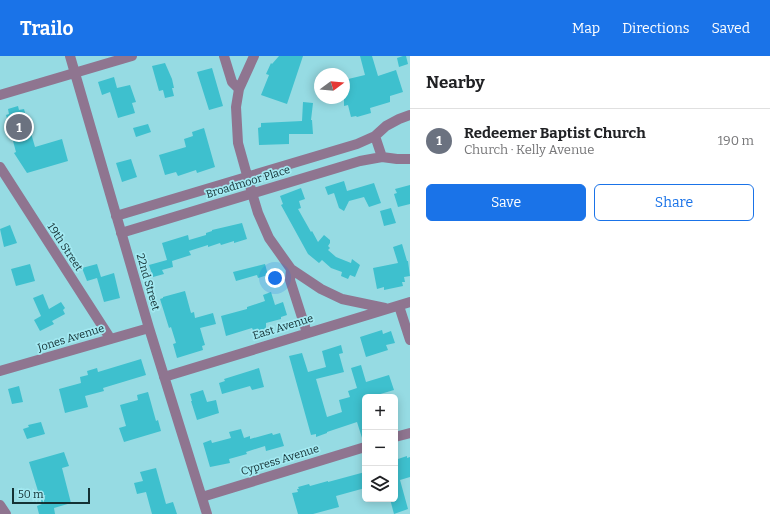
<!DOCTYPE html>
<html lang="en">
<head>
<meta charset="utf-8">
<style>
	body { margin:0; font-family:Bitter,serif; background:#f6f6f6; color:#202124 }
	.controls { position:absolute; right:12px; bottom:12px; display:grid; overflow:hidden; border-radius:6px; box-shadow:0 2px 10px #0003 }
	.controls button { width:36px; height:36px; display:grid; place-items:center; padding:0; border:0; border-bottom:1px solid #e0e0e0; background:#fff; color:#202124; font:20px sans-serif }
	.compass { position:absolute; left:314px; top:12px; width:36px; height:36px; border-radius:50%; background:#fff; box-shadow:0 2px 10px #0003; rotate:74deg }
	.scale { position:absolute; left:12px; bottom:10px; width:78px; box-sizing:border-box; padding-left:4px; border:2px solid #143134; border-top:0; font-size:11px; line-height:14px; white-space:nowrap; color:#143134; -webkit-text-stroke:3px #a3e9f1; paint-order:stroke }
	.you { position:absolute; left:275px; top:222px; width:14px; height:14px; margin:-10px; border:3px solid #fff; border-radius:50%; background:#1a73e8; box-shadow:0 0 0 6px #1a73e833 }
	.badge { display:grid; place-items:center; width:26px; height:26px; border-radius:50%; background:#1a73e8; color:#fff; font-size:13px; font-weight:700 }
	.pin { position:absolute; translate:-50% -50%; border:2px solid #fff; box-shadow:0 1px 4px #0006 }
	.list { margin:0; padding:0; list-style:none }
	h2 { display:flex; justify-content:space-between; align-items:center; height:52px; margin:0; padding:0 16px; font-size:17px }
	h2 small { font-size:13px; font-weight:400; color:#757577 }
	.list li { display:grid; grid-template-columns:26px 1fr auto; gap:12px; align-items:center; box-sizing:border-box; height:64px; padding:0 16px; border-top:1px solid #e0e0e0 }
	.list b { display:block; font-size:15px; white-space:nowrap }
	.list p { margin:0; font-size:13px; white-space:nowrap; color:#757577 }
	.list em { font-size:13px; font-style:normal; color:#757577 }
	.actions { display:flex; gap:8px; padding:12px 16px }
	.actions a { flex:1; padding:9px 0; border:1px solid #1a73e8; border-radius:6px; text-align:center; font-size:14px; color:#1a73e8 }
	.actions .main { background:#1a73e8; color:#fff }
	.icon { flex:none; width:22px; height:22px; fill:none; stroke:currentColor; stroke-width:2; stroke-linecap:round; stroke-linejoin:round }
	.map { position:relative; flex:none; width:410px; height:458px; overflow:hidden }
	header { display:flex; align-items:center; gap:24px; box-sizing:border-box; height:56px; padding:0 20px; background:#1a73e8; color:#fff }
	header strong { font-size:19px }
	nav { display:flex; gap:22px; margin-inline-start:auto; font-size:14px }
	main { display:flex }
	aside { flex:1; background:#fff }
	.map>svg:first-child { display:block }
	.building { fill:#3ec0ce }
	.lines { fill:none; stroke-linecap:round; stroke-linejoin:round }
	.minor { stroke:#8f7590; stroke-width:10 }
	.labels { text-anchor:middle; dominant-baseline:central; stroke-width:3.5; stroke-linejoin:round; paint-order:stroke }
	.street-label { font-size:11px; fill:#143134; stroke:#a3e9f1 }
</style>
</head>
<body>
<header>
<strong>Trailo</strong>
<nav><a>Map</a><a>Directions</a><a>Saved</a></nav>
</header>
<main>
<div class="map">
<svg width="410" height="458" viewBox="0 0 410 458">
	<rect width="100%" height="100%" fill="#96dbe3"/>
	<path class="building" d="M 279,0 L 303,0 L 287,48 L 261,39 L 269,19 L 266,18 L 271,7 L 272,8 Z
		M 360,0 L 372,0 L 378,20 L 396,14 L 403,36 L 390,40 L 390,46 L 370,52 L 371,57 L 357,61 L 356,60 L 351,61 L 348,49 L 344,50 L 344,24 L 365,19 Z
		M 403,0 L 406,0 L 408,8 L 399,11 L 397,2 Z
		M 165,7 L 172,23 L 174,32 L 172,32 L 174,40 L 165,42 L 163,34 L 159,35 L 152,10 Z
		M 212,12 L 223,50 L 209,54 L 197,16 Z
		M 114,21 L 117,32 L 130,29 L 136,46 L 132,47 L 135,57 L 118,62 L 110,36 L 102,39 L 98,26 Z
		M 303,46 L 313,47 L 311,64 L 312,64 L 313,78 L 289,78 L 289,88 L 259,89 L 258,72 L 261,71 L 261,67 L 302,65 Z
		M 18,50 L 19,54 L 24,53 L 35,91 L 62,83 L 68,105 L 27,117 L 14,97 L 16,96 L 6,59 L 9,58 L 8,53 Z
		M 148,68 L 151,76 L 136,81 L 133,72 Z
		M 204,72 L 215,111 L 197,117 L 196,114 L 178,120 L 176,116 L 165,119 L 159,99 L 186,91 L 184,83 L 193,80 L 192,76 Z
		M 131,103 L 137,121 L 122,126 L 116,107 Z
		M 344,125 L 347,135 L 374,127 L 381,147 L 369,151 L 364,141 L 349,145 L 344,155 L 339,152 L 334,137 L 328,139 L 325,131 Z
		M 410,129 L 410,148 L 398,151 L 394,138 L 397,137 L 395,133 Z
		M 301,132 L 305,143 L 299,145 L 301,152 L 298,153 L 311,176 L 312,175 L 318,186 L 324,179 L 330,184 L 330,187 L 328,190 L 330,192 L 328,194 L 336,201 L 351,207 L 352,203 L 360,209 L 355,221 L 350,219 L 348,223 L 341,220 L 342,216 L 331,212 L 322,204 L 319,207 L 308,198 L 281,149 L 283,148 L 280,140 Z
		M 391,152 L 396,167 L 384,170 L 380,155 Z
		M 242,167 L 247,183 L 234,187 L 234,185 L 221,189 L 220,187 L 208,191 L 208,189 L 189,195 L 191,199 L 172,205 L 173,211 L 162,214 L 164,218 L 153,221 L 149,209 L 167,204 L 162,187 L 188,179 L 189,184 L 206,179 L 206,177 L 212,175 L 212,174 Z
		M 10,169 L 17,187 L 4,191 L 0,173 Z
		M 402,188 L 407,205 L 408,205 L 410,220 L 404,221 L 405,226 L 402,226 L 403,230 L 384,234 L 384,231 L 377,233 L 373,212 L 398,207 L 393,191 Z
		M 30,208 L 35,225 L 16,230 L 11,213 Z
		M 97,208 L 101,221 L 114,217 L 120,242 L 104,246 L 97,222 L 87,225 L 82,212 Z
		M 265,208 L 268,219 L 258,222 L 257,219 L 236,225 L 233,216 Z
		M 185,235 L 191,257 L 194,256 L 195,262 L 213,257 L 216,268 L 200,272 L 205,289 L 202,290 L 203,294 L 177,302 L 173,288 L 176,287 L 171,271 L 169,272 L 160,243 L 163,242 L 163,241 Z
		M 271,236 L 275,249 L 283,246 L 287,259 L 281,261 L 281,263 L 266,267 L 266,273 L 254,276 L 252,272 L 226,280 L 221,260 L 247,253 L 247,251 L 265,245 L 263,239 Z
		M 43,238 L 49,253 L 61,246 L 65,252 L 63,254 L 65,258 L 52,265 L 54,268 L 40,275 L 34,264 L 41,260 L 33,242 Z
		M 382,274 L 383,278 L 391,275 L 395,287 L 386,289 L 388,294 L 366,301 L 360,281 Z
		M 341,289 L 343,297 L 339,298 L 344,316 L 316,323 L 327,361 L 342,356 L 339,344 L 350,341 L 348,335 L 357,332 L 351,312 L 361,309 L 366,326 L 389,319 L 394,334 L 370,341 L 365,341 L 365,384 L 363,385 L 357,366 L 327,376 L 327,377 L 316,381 L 316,378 L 311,379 L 289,300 L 302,297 L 308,316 L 326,311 L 322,295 Z
		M 141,303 L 146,319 L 103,332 L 104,335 L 85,340 L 88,351 L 65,357 L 59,333 L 81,327 L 80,321 L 88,319 L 87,315 L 97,312 L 98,316 Z
		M 259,312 L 264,331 L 252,334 L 250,330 L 222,338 L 219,327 L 225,325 L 224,323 Z
		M 19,330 L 23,346 L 12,348 L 8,333 Z
		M 203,334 L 207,346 L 216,344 L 219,357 L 197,364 L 191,345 L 192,345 L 190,338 Z
		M 148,336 L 156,365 L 158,364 L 161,375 L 124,386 L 119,372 L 126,370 L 120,349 L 138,344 L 137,339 Z
		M 41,366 L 45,378 L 27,383 L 23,373 L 29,371 L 28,369 Z
		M 241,373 L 244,382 L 250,380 L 250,383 L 272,377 L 273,379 L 280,377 L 284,390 L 266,395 L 265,390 L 246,396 L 247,398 L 229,403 L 230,407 L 210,411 L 203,387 L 211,384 L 212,387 L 231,382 L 229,376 Z
		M 64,396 L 69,410 L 62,412 L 71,447 L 54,452 L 55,458 L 39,458 L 37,450 L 42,448 L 29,406 Z
		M 407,400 L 407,402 L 410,401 L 410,421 L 400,424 L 408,453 L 394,458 L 390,443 L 397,443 L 395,437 L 395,404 Z
		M 156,412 L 166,448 L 173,446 L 177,458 L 152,458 L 146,436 L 137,438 L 134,427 L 143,425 L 140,416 Z
		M 365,416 L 365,432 L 336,440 L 339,451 L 313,458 L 298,458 L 292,437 L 298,436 L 297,433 L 299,433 L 298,431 L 309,428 L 310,430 L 328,425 L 328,426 Z"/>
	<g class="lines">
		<path class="minor" d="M 70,0 L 149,272 L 207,458
			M 224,0 L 232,26 L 239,33 L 236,51 L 238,87 L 252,137 L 258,157 L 269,182 L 291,213 L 290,224 L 307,277
			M 239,33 L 254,0
			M 0,39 L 132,0
			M 375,80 L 382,101
			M 0,111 L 110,282
			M 116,160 L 357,88 L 375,80 L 386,70 L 399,63 L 410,59
			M 121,177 L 360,105 L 382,101 L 397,103 L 410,103
			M 291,213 L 321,233 L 342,243 L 385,252
			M 399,250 L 410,284
			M 0,315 L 149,272
			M 164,321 L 410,246
			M 395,381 L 410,377
			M 202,441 L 365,391
			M 0,449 L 6,458"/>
	</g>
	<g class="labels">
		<g class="street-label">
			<text transform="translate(248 126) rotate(-17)">Broadmoor Place</text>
			<text transform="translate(65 191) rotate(57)">19th Street</text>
			<text transform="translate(148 226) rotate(74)">22nd Street</text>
			<text transform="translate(283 271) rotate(-17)">East Avenue</text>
			<text transform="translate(71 282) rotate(-17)">Jones Avenue</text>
			<text transform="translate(280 404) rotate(-17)">Cypress Avenue</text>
		</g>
	</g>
</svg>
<div class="controls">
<button>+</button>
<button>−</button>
<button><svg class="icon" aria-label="layers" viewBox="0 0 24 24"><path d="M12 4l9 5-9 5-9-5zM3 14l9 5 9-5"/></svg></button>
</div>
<svg class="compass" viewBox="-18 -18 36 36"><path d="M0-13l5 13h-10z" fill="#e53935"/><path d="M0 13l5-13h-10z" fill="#757577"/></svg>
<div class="scale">50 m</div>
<div class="you"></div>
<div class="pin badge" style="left:19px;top:71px;background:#6b7280">1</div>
</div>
<aside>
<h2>Nearby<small></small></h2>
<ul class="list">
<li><span class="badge" style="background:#6b7280">1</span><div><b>Redeemer Baptist Church</b><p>Church · Kelly Avenue</p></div><em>190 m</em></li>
</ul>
<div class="actions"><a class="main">Save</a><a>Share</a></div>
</aside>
</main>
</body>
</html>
